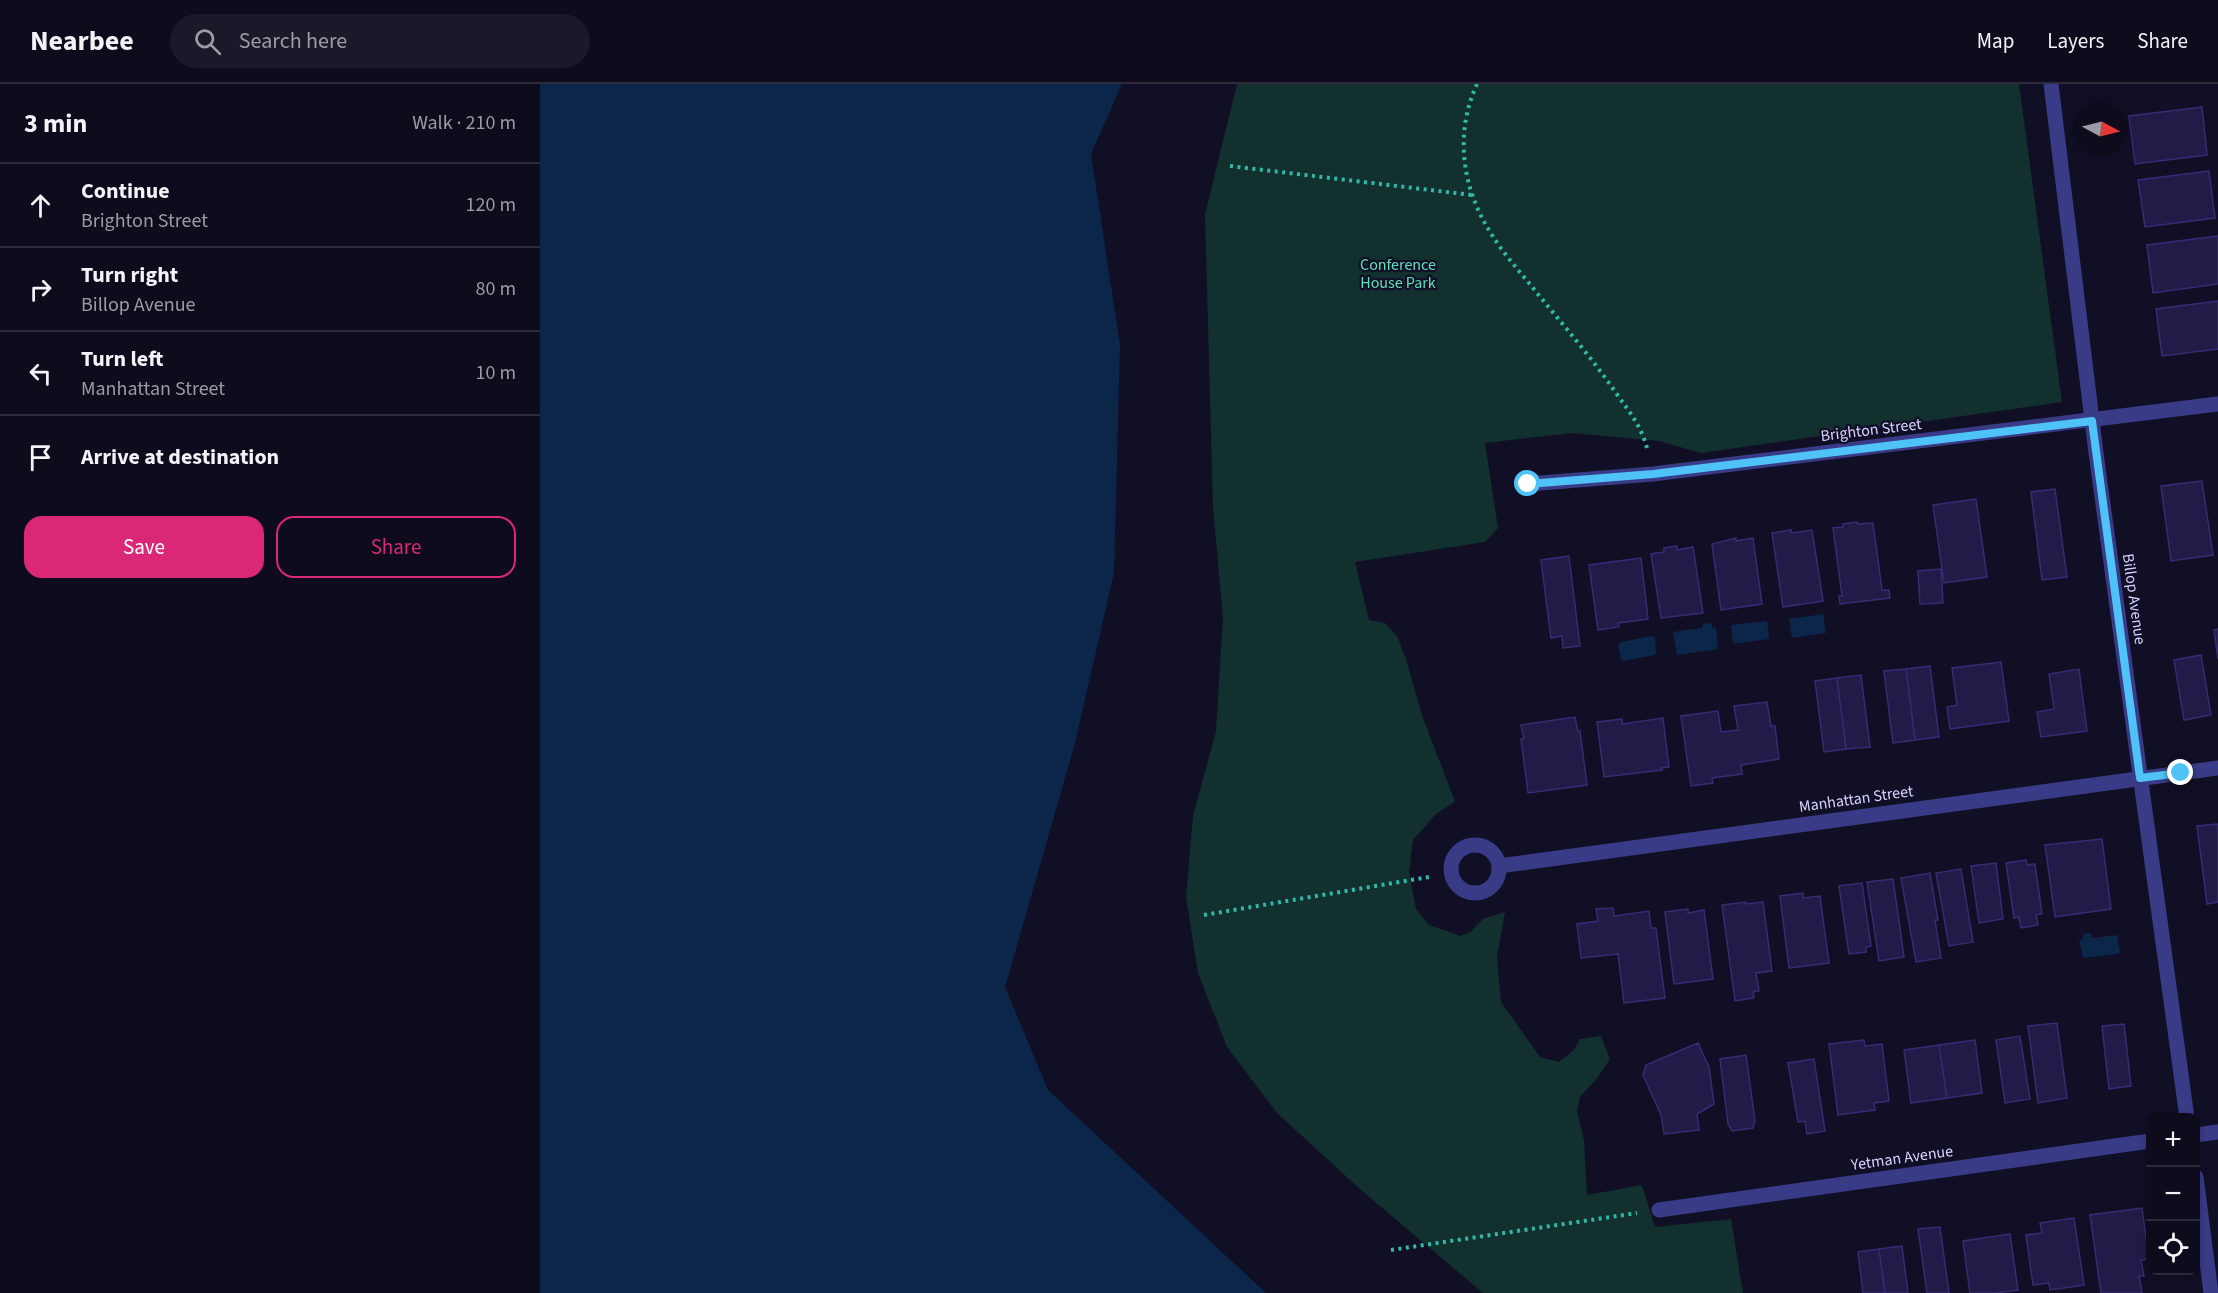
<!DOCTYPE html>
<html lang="en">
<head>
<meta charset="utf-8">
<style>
	body { margin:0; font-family:"Source Sans 3",sans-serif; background:#1b1929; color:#f1f3f6 }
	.controls { position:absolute; right:18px; bottom:18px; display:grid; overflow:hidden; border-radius:12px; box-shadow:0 3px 9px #0003 }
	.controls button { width:54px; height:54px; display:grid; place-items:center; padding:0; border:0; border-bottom:2px solid #2d2b3b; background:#0d0b1c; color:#f1f3f6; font:30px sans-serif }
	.compass { position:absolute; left:1534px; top:18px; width:54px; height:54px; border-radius:50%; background:#0d0b1c; box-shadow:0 3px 9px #0003; rotate:97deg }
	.stop { position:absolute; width:18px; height:18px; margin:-14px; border:4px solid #4fc3f7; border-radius:50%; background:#fff }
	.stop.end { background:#4fc3f7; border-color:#fff; box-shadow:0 2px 6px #0008 }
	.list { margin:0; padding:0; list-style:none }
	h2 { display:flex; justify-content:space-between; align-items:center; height:78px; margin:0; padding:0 24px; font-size:26px }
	h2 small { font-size:20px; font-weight:400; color:#9a9ba3 }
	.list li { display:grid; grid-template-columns:39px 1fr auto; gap:18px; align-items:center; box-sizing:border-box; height:84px; padding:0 24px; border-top:2px solid #2d2b3b }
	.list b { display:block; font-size:22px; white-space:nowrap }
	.list p { margin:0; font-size:20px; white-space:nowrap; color:#9a9ba3 }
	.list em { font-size:20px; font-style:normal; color:#9a9ba3 }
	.actions { display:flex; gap:12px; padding:18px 24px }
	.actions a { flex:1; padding:14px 0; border:2px solid #db2777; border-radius:18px; text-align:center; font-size:21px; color:#db2777 }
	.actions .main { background:#db2777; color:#fff }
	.icon { flex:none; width:33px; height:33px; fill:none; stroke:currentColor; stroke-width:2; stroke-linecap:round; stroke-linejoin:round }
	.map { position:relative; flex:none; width:1678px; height:1209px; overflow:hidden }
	header { display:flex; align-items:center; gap:36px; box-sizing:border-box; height:84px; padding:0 30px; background:#0d0b1c; border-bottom:2px solid #2d2b3b }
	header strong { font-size:28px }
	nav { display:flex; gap:33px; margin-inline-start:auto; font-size:21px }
	.search { width:420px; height:54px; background:#1b1929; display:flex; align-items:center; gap:15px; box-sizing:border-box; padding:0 21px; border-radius:33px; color:#9a9ba3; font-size:22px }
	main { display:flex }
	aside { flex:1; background:#0d0b1c }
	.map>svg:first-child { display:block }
	.green { fill:#12302d }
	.water { fill:#0b2649 }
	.building { fill:#211b47; stroke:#362c74; stroke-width:1.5 }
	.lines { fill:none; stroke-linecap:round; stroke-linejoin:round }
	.path { stroke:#2eb9a8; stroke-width:4; stroke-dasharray:3 4.5; stroke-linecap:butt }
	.street { stroke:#393b86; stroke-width:15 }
	.route { stroke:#4fc3f7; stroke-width:8 }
	.labels { text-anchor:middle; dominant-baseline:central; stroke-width:4.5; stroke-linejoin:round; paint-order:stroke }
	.park-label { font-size:16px; fill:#5ee1b8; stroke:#110f26 }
	.street-label { font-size:16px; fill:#d6d4ff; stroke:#110f26 }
</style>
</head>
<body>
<header>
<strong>Nearbee</strong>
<div class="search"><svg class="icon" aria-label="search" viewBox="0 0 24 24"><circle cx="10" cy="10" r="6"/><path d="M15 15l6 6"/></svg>Search here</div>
<nav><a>Map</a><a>Layers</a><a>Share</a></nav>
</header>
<main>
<aside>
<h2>3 min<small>Walk · 210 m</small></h2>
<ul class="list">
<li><svg class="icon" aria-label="ahead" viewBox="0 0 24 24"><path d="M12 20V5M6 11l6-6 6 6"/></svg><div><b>Continue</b><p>Brighton Street</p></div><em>120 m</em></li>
<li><svg class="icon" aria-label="right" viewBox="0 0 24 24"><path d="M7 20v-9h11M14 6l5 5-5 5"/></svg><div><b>Turn right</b><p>Billop Avenue</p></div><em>80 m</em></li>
<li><svg class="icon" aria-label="left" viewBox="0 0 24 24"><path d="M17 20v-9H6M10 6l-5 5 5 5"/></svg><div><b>Turn left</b><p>Manhattan Street</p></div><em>10 m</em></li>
<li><svg class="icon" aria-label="arrive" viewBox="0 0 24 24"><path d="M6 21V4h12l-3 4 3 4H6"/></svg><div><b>Arrive at destination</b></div></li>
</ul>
<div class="actions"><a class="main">Save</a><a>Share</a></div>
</aside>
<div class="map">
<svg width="1678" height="1209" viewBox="0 0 1678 1209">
	<rect width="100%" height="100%" fill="#110f26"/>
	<path class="green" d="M 697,0 L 1479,0 L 1522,318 L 1161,369 L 1119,357 L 1032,349 L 945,359 L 958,444 L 945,458 L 815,478 L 829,536 L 845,539 L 857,552 L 866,575 L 882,631 L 915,718 L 897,729 L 873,756 L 869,788 L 876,825 L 889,841 L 921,852 L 930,848 L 943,835 L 965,828 L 957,873 L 961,918 L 1000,973 L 1019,978 L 1034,966 L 1040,955 L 1061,952 L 1070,975 L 1058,993 L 1040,1013 L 1037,1027 L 1044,1056 L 1047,1111 L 1102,1101 L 1115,1143 L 1191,1135 L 1203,1209 L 943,1209 L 821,1106 L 737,1029 L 687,963 L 658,889 L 646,813 L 653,732 L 676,647 L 683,533 L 673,424 L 665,130 Z"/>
	<path class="water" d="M 0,0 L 582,0 L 551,70 L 580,261 L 574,489 L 535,659 L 465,903 L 508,1006 L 726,1209 L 0,1209 Z
		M 1283,530 L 1286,549 L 1252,554 L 1249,535 Z
		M 1227,537 L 1229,555 L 1193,560 L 1191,541 Z
		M 1172,539 L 1172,544 L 1176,543 L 1178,565 L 1137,571 L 1133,548 L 1162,544 L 1163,540 Z
		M 1111,552 L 1115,554 L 1116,569 L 1115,571 L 1084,577 L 1081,575 L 1078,562 L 1081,558 Z
		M 1550,849 L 1553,854 L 1577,851 L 1580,868 L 1578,870 L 1543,874 L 1539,856 L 1543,855 L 1543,850 Z"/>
	<path class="building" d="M 1662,23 L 1667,71 L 1595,80 L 1589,32 Z
		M 1669,87 L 1675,134 L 1605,143 L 1598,96 Z
		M 1678,152 L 1678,200 L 1613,209 L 1607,161 Z
		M 1678,217 L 1678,265 L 1622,272 L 1616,225 Z
		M 1662,397 L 1673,471 L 1631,477 L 1621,402 Z
		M 1515,405 L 1527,493 L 1502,496 L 1491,408 Z
		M 1436,415 L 1447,493 L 1404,499 L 1393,421 Z
		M 1317,438 L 1317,440 L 1333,439 L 1342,506 L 1349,506 L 1350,514 L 1300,520 L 1299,512 L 1302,512 L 1293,444 L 1303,443 L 1303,440 Z
		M 1251,446 L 1251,449 L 1272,446 L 1283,517 L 1243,523 L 1232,449 Z
		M 1196,454 L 1196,457 L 1213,454 L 1222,520 L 1181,526 L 1172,460 Z
		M 1137,462 L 1137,466 L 1153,463 L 1163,529 L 1121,534 L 1111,470 L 1124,468 L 1124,464 Z
		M 1029,472 L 1040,562 L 1023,564 L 1022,552 L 1011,554 L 1001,476 Z
		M 1101,474 L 1108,535 L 1078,539 L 1079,543 L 1058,546 L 1049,481 Z
		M 1401,485 L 1403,519 L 1380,520 L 1378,487 Z
		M 1678,545 L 1678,575 L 1674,546 Z
		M 1661,571 L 1671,631 L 1644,636 L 1634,576 Z
		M 1461,578 L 1469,637 L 1410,645 L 1407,623 L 1417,621 L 1412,584 Z
		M 1390,582 L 1399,653 L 1375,656 L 1366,585 Z
		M 1366,585 L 1375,656 L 1353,659 L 1344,587 Z
		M 1539,585 L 1547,647 L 1501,653 L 1497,628 L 1514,625 L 1509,590 Z
		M 1321,591 L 1330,663 L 1306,665 L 1297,594 Z
		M 1297,594 L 1306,665 L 1284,668 L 1275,597 Z
		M 1227,618 L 1231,642 L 1235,642 L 1239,675 L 1201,681 L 1202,690 L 1172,694 L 1173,699 L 1151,702 L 1141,632 L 1178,627 L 1181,648 L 1198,646 L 1194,622 Z
		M 1035,633 L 1038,648 L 1040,647 L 1047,701 L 988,709 L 981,655 L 984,655 L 981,641 Z
		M 1123,634 L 1129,683 L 1122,684 L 1122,686 L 1064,693 L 1057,638 L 1082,635 L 1082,640 Z
		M 1678,740 L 1678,818 L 1667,820 L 1657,742 Z
		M 1562,755 L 1571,825 L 1515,833 L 1505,761 Z
		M 1486,776 L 1487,781 L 1495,780 L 1502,830 L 1496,831 L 1498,841 L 1481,844 L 1479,833 L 1474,834 L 1466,779 Z
		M 1456,779 L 1463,835 L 1439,839 L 1431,782 Z
		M 1421,785 L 1433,858 L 1409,862 L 1396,789 Z
		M 1390,789 L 1398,836 L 1395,836 L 1401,874 L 1376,878 L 1361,794 Z
		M 1353,795 L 1364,873 L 1339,877 L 1327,798 Z
		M 1322,799 L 1331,862 L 1326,863 L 1326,868 L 1309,870 L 1299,802 Z
		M 1263,809 L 1263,814 L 1280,812 L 1289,879 L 1249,884 L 1240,812 Z
		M 1206,818 L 1206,820 L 1223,818 L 1232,887 L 1216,889 L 1219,907 L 1213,908 L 1214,914 L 1195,917 L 1182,821 Z
		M 1073,824 L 1074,832 L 1109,827 L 1111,844 L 1116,844 L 1125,914 L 1084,919 L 1078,870 L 1041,874 L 1037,840 L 1058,837 L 1056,825 Z
		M 1148,825 L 1148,829 L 1164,826 L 1173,895 L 1134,900 L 1125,828 Z
		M 1517,939 L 1527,1014 L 1498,1019 L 1488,942 Z
		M 1584,940 L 1591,1002 L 1569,1005 L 1562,942 Z
		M 1480,952 L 1490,1015 L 1465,1019 L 1456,956 Z
		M 1324,956 L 1325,962 L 1342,960 L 1349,1017 L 1334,1019 L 1335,1026 L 1298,1031 L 1289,960 Z
		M 1435,956 L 1442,1009 L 1407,1014 L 1399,961 Z
		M 1158,959 L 1169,983 L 1174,1020 L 1157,1030 L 1159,1046 L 1124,1050 L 1121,1031 L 1103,991 L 1106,981 Z
		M 1399,961 L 1407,1014 L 1371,1019 L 1364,966 Z
		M 1206,971 L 1215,1037 L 1213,1044 L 1192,1047 L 1188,1040 L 1180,975 Z
		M 1274,975 L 1285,1047 L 1267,1050 L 1265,1037 L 1258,1038 L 1248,979 Z
		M 1602,1124 L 1609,1175 L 1601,1176 L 1604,1192 L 1599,1192 L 1602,1209 L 1561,1209 L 1550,1131 Z
		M 1534,1134 L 1544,1201 L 1510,1206 L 1509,1199 L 1493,1201 L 1486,1151 L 1502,1149 L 1500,1139 Z
		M 1400,1143 L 1409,1209 L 1387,1209 L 1378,1145 Z
		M 1470,1150 L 1478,1206 L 1456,1209 L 1430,1209 L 1423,1157 Z
		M 1362,1162 L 1368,1209 L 1345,1209 L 1339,1165 Z
		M 1339,1165 L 1345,1209 L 1323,1209 L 1318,1168 Z"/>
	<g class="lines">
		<path class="path" d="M 937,0 C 914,50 922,105 952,151 C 965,172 982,190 997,209 C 1024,242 1052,274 1076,309 C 1091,330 1102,343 1108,368
			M 690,82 L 932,111
			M 664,831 L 889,793
			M 851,1166 L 1097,1129"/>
		<path class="street" d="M 1511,0 L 1556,369 L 1647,1034
			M 988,400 L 1113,390 L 1678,320
			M911 785a24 24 0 1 1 48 0a24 24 0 1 1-48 0Z
			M 959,782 L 1678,684
			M 1656,1051 L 1678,1048
			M 1656,1093 L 1671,1209
			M 1119,1126 L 1610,1057"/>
	</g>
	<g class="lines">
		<path class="route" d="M 988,400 L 1113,390 L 1552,337 L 1600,694 L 1641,689"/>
	</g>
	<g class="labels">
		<g class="park-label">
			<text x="858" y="181">Conference<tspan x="858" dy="18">House Park</tspan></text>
		</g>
		<g class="street-label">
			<text transform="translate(1331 346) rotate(-7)">Brighton Street</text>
			<text transform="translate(1594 515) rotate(82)">Billop Avenue</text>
			<text transform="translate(1316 715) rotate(-8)">Manhattan Street</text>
			<text transform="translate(1362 1074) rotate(-8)">Yetman Avenue</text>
		</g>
	</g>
</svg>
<div class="controls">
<button>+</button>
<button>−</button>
<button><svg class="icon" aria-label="locate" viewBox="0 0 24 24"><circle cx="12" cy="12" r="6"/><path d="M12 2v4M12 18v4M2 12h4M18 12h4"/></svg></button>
</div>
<svg class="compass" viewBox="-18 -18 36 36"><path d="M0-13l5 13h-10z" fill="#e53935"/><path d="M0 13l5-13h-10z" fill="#9a9ba3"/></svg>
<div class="stop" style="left:988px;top:400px"></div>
<div class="stop end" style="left:1641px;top:689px"></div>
</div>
</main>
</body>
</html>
